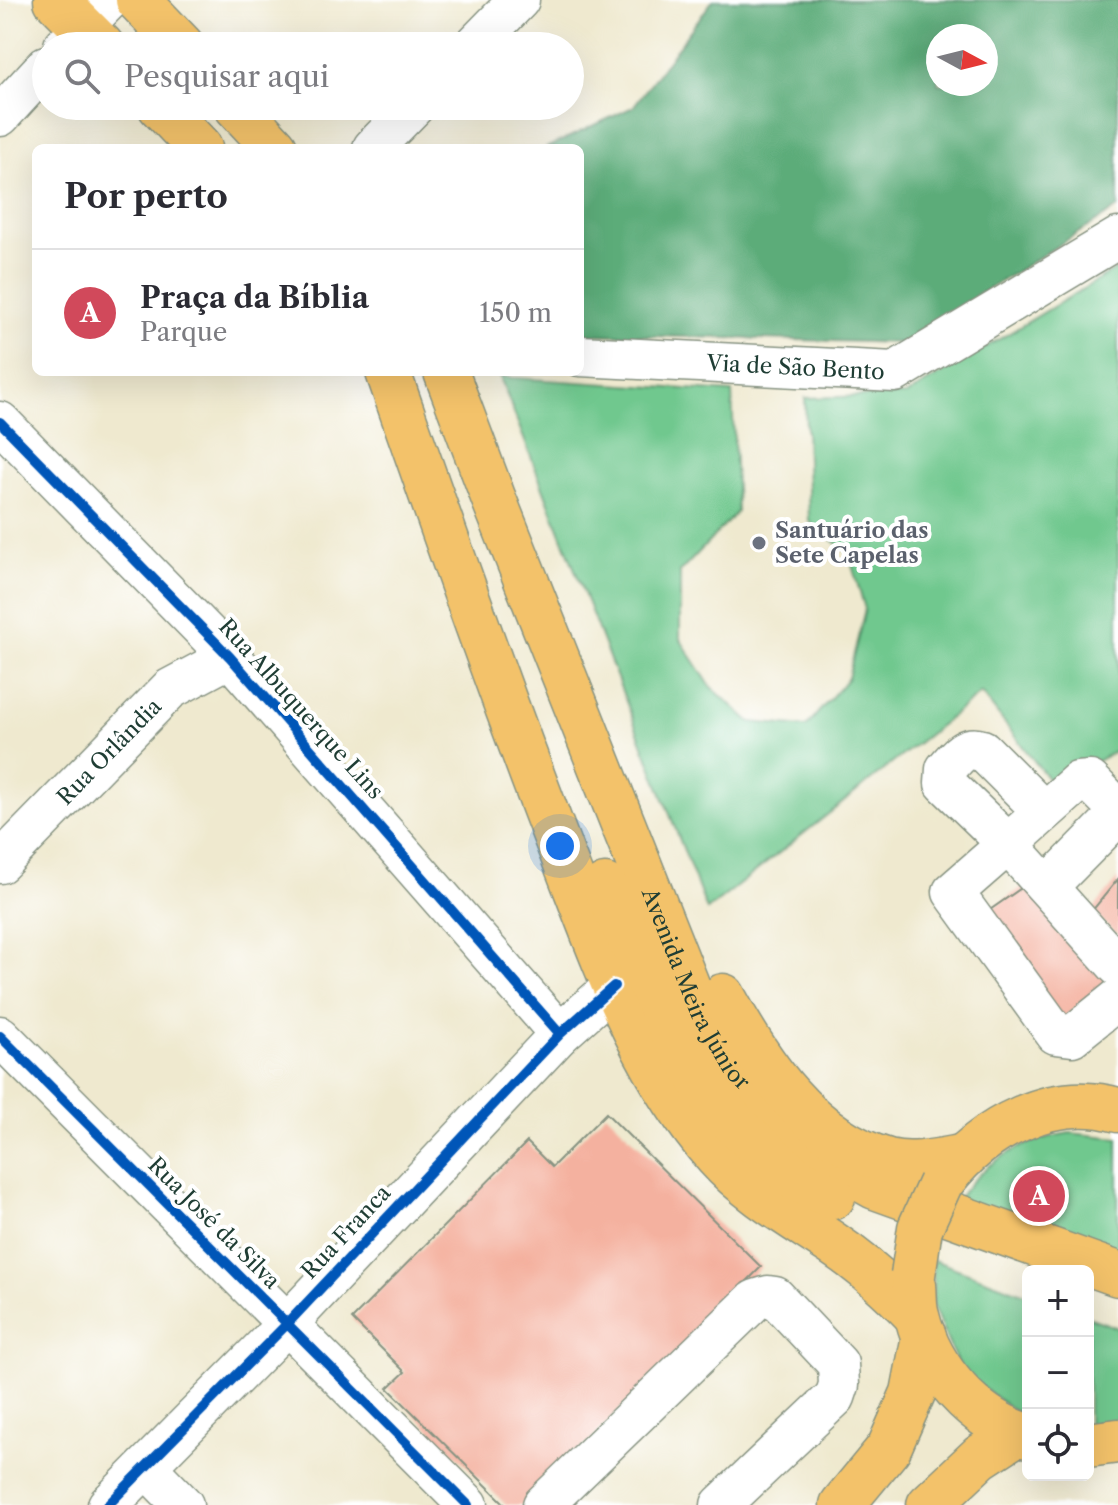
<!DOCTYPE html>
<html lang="pt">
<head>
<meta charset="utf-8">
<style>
	body { margin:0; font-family:"Libre Caslon Text",serif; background:#f2f2f3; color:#2b2b33 }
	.controls { position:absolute; right:24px; bottom:24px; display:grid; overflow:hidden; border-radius:12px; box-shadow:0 8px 32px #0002 }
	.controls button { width:72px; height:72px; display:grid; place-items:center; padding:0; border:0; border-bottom:2px solid #e1e1e2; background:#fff; color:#2b2b33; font:40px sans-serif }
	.compass { position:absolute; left:926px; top:24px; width:72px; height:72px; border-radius:50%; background:#fff; box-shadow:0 8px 32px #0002; rotate:97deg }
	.you { position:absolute; left:560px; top:846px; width:28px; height:28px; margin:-20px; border:6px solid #fff; border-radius:50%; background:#1a73e8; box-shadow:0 0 0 12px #1a73e833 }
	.badge { display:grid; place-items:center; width:52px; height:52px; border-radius:50%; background:#d1495b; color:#fff; font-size:26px; font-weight:700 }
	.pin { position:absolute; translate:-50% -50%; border:4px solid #fff; box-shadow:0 2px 8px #0006 }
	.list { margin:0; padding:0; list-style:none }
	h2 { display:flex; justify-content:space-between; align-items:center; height:104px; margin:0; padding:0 32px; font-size:34px }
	h2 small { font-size:26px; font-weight:400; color:#7c7c81 }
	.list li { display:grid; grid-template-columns:52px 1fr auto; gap:24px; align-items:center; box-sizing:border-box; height:128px; padding:0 32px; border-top:2px solid #e1e1e2 }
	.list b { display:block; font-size:30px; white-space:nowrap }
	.list p { margin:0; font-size:26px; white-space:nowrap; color:#7c7c81 }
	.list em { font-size:26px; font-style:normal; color:#7c7c81 }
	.icon { flex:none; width:44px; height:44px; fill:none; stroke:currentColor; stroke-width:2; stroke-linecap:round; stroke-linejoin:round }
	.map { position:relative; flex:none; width:1118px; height:1505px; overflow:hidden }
	.search { position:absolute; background:#fff; box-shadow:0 8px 32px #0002; left:32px; top:32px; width:552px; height:88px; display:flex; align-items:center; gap:20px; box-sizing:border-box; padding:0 28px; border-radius:44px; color:#7c7c81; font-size:30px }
	.panel { position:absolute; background:#fff; box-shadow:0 8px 32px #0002; left:32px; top:144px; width:552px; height:232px; border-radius:12px }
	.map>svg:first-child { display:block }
	.green { fill:#6fc88e; stroke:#478261; stroke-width:2 }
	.forest { fill:#5bac79; stroke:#3d7456; stroke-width:2; fill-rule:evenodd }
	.building { fill:#f4b19f }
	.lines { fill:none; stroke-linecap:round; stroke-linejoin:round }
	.minor-casing { stroke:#879382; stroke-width:43 }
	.major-casing { stroke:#879382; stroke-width:47 }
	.minor { stroke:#fff; stroke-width:40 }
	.major { stroke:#f3c26a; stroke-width:44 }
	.major-bridge-casing { stroke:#879382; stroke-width:47; stroke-linecap:butt }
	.major-bridge { stroke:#f3c26a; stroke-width:44 }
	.cycleway-casing { stroke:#fff; stroke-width:15 }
	.cycleway { stroke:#0057b8; stroke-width:10 }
	.worship-dot { fill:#6b7280; stroke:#fff; stroke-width:3 }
	.labels { text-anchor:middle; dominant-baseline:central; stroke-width:8; stroke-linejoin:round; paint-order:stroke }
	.street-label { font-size:22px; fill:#1f3d34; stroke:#fff }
	.worship-label { font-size:22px; font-weight:bold; fill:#5b616d; stroke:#fff; text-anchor:start }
</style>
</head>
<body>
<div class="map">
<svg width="1118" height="1505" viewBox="0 0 1118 1505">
	<rect width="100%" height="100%" fill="#fff"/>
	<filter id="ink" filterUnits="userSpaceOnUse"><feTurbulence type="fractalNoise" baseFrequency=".0125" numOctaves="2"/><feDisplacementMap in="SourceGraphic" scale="16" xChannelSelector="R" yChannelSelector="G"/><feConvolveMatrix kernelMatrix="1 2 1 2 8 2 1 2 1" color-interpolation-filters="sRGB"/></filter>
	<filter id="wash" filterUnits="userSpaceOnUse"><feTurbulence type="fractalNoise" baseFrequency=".006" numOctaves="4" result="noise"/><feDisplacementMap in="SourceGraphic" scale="32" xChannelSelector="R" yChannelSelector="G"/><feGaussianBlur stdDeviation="1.8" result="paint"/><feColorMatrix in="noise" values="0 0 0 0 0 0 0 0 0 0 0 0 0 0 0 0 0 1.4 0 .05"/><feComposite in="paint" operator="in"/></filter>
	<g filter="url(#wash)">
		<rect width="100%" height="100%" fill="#efe9cf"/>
		<path class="green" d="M 1118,268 L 1118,750 L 1053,785 L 981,693 L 707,910 L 500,377 L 732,392 L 737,512 L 680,572 L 680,639 L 711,687 L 751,722 L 806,727 L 848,678 L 865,609 L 848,552 L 809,521 L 805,398 L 906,395 Z
			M 1070,1133 L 1118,1138 L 1118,1265 L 953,1206 C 982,1163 1018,1141 1070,1133 Z
			M 933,1260 L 1028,1295 L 1028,1421 L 961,1372 L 933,1307 Z
			M 1088,1317 L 1118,1328 L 1118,1424 L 1088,1430 Z"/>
		<path class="forest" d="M 713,0 L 1118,0 L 1118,208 L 902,343 L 580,334 L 580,148 L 546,148 L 633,107 ZM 938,36 L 986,36 L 986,84 L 938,84 Z"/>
		<g id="blocks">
			<path class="building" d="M 1037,877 L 1111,984 L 1061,1019 L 987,912 Z
				M 1118,879 L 1118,935 L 1091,912 Z
				M 606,1113 L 761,1267 L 526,1505 L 506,1505 L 388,1388 L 405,1372 L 352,1319 L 527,1142 L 552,1167 Z"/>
		</g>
	</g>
	<g filter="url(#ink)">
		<use href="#blocks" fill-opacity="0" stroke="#879382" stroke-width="2"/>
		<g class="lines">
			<g class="minor-casing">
				<g id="minor">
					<path d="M 64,46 L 109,0"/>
					<path d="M 474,46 L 519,0"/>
					<path d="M 0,116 L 46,66"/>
					<path d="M 373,148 L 414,106"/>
					<path id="s1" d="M 580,356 L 895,372 L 1118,238"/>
					<path d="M 0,422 L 230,657 L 560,1034"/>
					<path d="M 1044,812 L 982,750 C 964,744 957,757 946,769 L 945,783 L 1008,844 L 1078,782 L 1090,781 L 1118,809"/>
					<path id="s2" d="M 0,863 L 170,689 L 230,657"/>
					<path d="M 1048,886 L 1118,815"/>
					<path d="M 1118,966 L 1008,844 L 953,892 L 1056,1034 L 1072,1036 L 1118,999"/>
					<path d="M 0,1036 L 468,1505"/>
					<path d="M 146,1467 L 183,1505"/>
					<path d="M 108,1505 L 287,1324 L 560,1034 L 614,986"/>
					<path d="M 543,1505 L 755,1300 L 768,1296 L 775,1297 L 838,1364 L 839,1385 L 835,1397 L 721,1505"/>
				</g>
			</g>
			<g class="major-casing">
				<g id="major">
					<path d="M 56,0 L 102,46"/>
					<path d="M 138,0 L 182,46"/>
					<path d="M 160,106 L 200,148"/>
					<path d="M 236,106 L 275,148"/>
					<path d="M 388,372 C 444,532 500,693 561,851 C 603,958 640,1070 717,1157 C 748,1192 794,1218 833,1244 C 863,1264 891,1289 916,1315"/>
					<path id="s3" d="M 446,372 L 493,497 L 699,1015 L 731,1070 L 812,1152 L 875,1187 L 1118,1274"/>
					<path d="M 605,886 L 674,1035 L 704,1087 L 737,1127 L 796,1179 L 833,1197"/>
					<path d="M 723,996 C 760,1064 809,1139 888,1161 C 911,1167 938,1161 961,1157"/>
					<path d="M 944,1179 C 984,1128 1052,1091 1118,1110"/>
					<path d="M 914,1285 C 915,1295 914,1307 917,1316 C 930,1370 975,1421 1028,1436"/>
					<path d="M 1088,1445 L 1118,1441"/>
					<path d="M 842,1505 L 889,1448 L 913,1393 L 924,1336"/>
					<path d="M 929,1505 L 980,1457 L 1017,1433"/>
				</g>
			</g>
			<use href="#minor" class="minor"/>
			<use href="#major" class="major"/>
			<g class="major-bridge-casing">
				<path id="major-bridge" d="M 913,1275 L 920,1228 L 940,1184"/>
			</g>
			<use href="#major-bridge" class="major-bridge"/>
			<g class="cycleway-casing">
				<path id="cycleway" d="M 0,422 L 230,657 L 560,1034
					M 0,1036 L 468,1505
					M 108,1505 L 287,1324 L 560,1034 L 614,986"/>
			</g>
			<use href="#cycleway" class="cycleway"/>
		</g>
	</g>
	<circle class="worship-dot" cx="759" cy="543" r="8"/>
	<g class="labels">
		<g class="street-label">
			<text stroke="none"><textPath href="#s1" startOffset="216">Via de São Bento</textPath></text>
			<text transform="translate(301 709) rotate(48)">Rua Albuquerque Lins</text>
			<text stroke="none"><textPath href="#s2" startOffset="156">Rua Orlândia</textPath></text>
			<text stroke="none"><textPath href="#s3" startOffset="666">Avenida Meira Júnior</textPath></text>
			<text transform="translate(214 1223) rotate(45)">Rua José da Silva</text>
			<text transform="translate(346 1232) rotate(-47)">Rua Franca</text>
		</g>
		<g class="worship-label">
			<text x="775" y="530">Santuário das<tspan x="775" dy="25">Sete Capelas</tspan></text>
		</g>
	</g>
</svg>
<div class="controls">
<button>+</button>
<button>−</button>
<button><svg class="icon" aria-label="locate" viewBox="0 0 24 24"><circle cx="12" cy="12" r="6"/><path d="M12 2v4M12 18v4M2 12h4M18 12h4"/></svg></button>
</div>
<svg class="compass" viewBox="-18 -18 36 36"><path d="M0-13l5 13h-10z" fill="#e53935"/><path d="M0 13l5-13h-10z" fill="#7c7c81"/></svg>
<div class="you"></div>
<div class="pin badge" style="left:1039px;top:1196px">A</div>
<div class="search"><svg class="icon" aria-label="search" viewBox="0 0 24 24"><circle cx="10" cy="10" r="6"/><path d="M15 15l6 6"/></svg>Pesquisar aqui</div>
<section class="panel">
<h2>Por perto<small></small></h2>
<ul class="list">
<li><span class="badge">A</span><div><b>Praça da Bíblia</b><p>Parque</p></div><em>150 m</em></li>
</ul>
</section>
</div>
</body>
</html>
